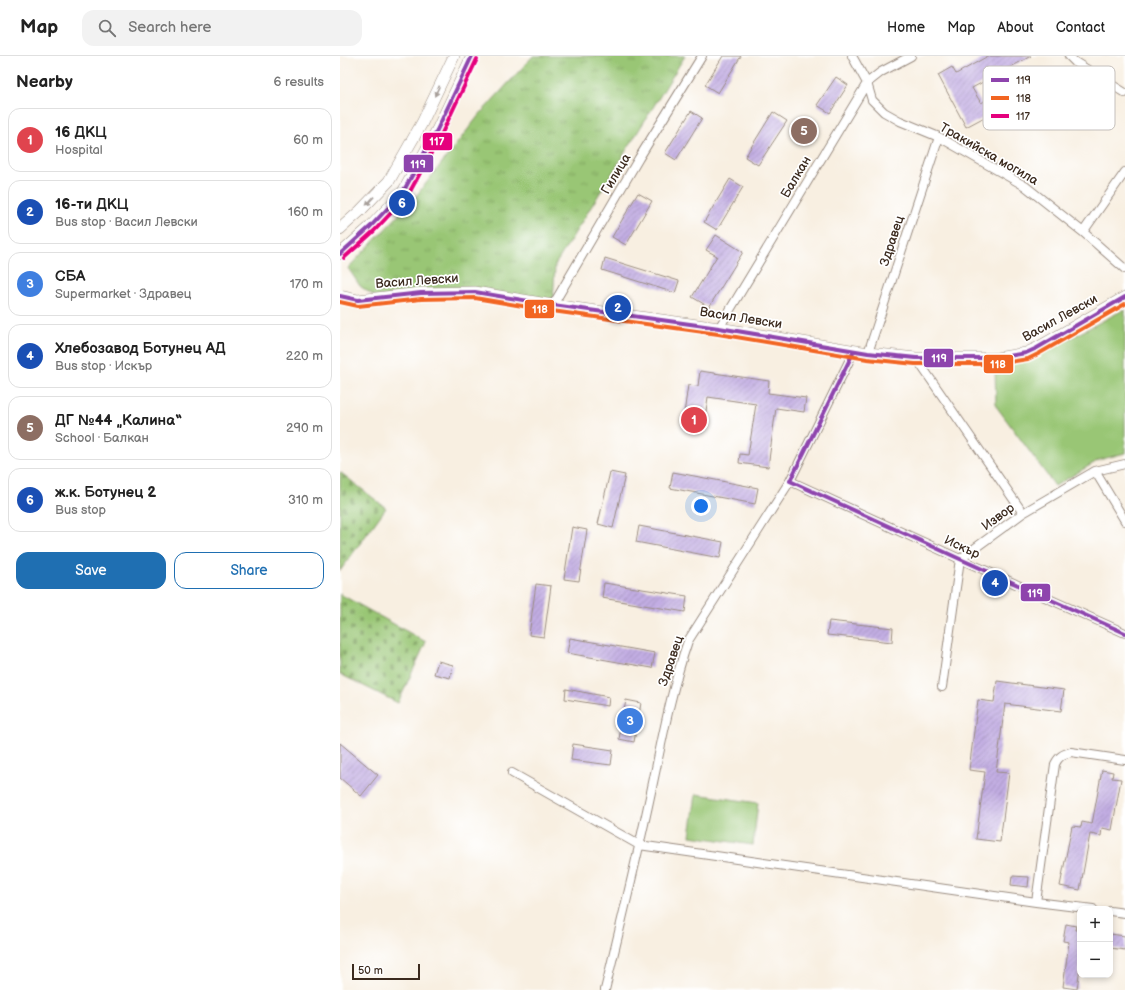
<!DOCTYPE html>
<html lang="en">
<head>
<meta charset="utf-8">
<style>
	body { margin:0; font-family:"Balsamiq Sans",sans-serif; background:#f2f2f2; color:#222 }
	.controls { position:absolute; right:12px; bottom:12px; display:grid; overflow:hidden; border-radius:8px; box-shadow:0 2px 6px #0003 }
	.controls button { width:36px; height:36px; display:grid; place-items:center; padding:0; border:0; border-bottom:1px solid #e0e0e0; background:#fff; color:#222; font:20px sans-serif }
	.scale { position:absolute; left:12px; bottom:10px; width:68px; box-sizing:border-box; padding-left:4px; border:2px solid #3b2a1e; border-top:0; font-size:11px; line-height:14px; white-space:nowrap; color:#3b2a1e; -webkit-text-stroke:3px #fff; paint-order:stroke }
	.you { position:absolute; left:361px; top:450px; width:14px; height:14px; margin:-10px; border:3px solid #fff; border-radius:50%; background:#1a73e8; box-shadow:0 0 0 6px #1a73e833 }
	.badge { display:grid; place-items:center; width:26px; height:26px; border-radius:50%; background:#1f6fb2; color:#fff; font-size:13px; font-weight:700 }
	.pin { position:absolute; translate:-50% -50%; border:2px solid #fff; box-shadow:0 1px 4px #0006 }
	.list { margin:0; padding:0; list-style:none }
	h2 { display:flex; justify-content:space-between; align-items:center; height:52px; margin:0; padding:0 16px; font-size:17px }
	h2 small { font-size:13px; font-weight:400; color:#767676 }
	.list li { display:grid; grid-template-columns:26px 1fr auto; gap:12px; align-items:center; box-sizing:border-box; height:64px; margin:0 8px 8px; padding:0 8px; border:1px solid #e0e0e0; border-radius:12px }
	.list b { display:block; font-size:15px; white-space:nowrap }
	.list p { margin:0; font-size:13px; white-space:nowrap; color:#767676 }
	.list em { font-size:13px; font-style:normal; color:#767676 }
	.actions { display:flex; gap:8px; padding:12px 16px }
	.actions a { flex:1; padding:9px 0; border:1px solid #1f6fb2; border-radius:12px; text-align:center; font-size:14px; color:#1f6fb2 }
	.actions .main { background:#1f6fb2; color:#fff }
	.icon { flex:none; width:22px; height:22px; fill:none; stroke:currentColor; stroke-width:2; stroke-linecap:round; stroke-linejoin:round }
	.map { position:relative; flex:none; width:785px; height:934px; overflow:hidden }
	header { display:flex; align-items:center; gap:24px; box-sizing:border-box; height:56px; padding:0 20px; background:#fff; border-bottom:1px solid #e0e0e0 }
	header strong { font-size:19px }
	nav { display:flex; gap:22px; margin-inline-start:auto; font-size:14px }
	.search { width:280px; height:36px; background:#f2f2f2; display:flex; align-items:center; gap:10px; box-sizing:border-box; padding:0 14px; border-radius:12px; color:#767676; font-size:15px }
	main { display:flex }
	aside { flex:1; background:#fff }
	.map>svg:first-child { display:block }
	.grass { fill:url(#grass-tufts); stroke:#6a7849 }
	.cemetery { fill:url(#cemetery-stones); stroke:#6a7849 }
	.park { fill:#99c674; stroke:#6a7849 }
	.building { fill:url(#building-hatch) }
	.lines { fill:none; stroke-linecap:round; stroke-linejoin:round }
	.street-casing { stroke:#9a8c80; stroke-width:10 }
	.secondary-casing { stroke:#9a8c80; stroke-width:12 }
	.street { stroke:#fff; stroke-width:8 }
	.secondary { stroke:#fff; stroke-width:11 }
	.bus-1-casing { stroke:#fff; stroke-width:7 }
	.bus-2-casing { stroke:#fff; stroke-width:7 }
	.bus-3-casing { stroke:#fff; stroke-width:7 }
	.bus-1 { stroke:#8e44ad; stroke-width:4 }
	.bus-2 { stroke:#f26522; stroke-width:4 }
	.bus-3 { stroke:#e5007d; stroke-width:4 }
	.oneway { fill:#a79f9a }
	.labels { text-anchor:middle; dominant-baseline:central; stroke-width:3.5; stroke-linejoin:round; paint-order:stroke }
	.street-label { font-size:13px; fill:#3b2a1e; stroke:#fff }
	.key { fill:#fff; stroke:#c4bfbc; stroke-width:1 }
	.key-label { font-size:11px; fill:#3b2a1e }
	.line-badge { stroke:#fff; stroke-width:1.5 }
	.badge-label { font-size:11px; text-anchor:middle; font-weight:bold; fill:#fff }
</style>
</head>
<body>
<header>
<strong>Map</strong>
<div class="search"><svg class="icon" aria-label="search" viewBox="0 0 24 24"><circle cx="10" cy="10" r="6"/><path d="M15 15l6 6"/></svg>Search here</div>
<nav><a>Home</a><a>Map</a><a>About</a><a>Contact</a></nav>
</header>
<main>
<aside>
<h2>Nearby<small>6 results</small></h2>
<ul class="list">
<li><span class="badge" style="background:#e0444e">1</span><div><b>16 ДКЦ</b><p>Hospital</p></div><em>60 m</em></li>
<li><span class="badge" style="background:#1a4fb4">2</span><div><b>16-ти ДКЦ</b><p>Bus stop · Васил Левски</p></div><em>160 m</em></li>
<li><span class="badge" style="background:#3f7fe0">3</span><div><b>СБА</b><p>Supermarket · Здравец</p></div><em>170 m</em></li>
<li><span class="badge" style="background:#1a4fb4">4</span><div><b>Хлебозавод Ботунец АД</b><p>Bus stop · Искър</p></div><em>220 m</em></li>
<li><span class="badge" style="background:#8d6e63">5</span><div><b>ДГ №44 „Калина“</b><p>School · Балкан</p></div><em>290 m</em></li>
<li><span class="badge" style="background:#1a4fb4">6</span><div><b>ж.к. Ботунец 2</b><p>Bus stop</p></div><em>310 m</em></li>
</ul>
<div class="actions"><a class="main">Save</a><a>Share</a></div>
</aside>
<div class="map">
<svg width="785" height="934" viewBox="0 0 785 934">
	<defs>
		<pattern id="grass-tufts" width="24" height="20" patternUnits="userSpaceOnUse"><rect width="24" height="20" fill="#99c674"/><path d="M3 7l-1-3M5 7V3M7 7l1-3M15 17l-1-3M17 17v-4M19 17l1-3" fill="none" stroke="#7ea15f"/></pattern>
		<pattern id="cemetery-stones" width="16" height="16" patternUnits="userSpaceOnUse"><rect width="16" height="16" fill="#99c674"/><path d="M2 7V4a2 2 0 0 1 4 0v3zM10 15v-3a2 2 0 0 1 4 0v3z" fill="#7ea15f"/></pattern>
		<pattern id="building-hatch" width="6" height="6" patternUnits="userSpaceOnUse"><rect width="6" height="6" fill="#c2ade3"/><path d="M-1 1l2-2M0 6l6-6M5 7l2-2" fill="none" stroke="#9f8db7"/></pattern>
	</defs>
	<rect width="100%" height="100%" fill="#fff"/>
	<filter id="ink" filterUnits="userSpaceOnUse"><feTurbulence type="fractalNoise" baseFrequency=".025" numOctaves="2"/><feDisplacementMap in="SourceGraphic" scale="8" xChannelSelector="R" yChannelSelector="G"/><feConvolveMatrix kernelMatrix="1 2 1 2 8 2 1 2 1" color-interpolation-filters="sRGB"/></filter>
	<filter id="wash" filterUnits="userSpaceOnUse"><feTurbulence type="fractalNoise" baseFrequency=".012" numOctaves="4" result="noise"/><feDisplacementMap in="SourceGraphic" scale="16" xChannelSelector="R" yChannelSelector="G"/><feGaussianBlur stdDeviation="0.9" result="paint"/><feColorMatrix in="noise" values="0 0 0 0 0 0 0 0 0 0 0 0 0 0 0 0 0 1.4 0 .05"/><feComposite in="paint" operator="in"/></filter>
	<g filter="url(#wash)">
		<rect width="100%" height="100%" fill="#f8efe1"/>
		<path class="grass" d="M 193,0 L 345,0 L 215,209 L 213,249 L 135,236 L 37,242 L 20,230 L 8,212 L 73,144 L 139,59 Z"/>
		<path class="cemetery" d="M 0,416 L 46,452 L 0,515 Z
			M 0,538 L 86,586 L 58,647 L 0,618 Z"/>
		<path class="park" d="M 785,253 L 785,397 L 759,404 L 715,430 L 656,350 L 655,311 L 669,305 L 695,301 Z
			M 356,738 L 418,747 L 413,789 L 350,780 Z"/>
		<g id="blocks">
			<path class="building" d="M 383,0 L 401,0 L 378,37 L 365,29 Z
				M 648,0 L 691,0 L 632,32 L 641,47 L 645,45 L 652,57 L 626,71 L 598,19 L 612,11 L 616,18 Z
				M 496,21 L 508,29 L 490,57 L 477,49 Z
				M 351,55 L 362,62 L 336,104 L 325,97 Z
				M 433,56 L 447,65 L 418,109 L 405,101 Z
				M 390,123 L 403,131 L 377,174 L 364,166 Z
				M 298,137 L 312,145 L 286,189 L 272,181 Z
				M 376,179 L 403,196 L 369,251 L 352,241 L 377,200 L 366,194 Z
				M 265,202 L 339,225 L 335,237 L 262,214 Z
				M 360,315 L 429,325 L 428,337 L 466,342 L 464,356 L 436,352 L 428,411 L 399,407 L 400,398 L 408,399 L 416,348 L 368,341 L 363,376 L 342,372 L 348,329 L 358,330 Z
				M 270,416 L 285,419 L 273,472 L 258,468 Z
				M 333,416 L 418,432 L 415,448 L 330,432 Z
				M 299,470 L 383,486 L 380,502 L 296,486 Z
				M 232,471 L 247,474 L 239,525 L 224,523 Z
				M 264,527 L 347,540 L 345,556 L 262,542 Z
				M 196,528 L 211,530 L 204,581 L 189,579 Z
				M 489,565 L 553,572 L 552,586 L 487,579 Z
				M 230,582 L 315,597 L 312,612 L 227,597 Z
				M 98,605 L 113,609 L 110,622 L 94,618 Z
				M 657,625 L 724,634 L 721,655 L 665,648 L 656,716 L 669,717 L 660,786 L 636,783 L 645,716 L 629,714 L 638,644 L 654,646 Z
				M 226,633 L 269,641 L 268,650 L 225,643 Z
				M 286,644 L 301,647 L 294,686 L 279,683 Z
				M 0,687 L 38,719 L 21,740 L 0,722 Z
				M 233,688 L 273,694 L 271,709 L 231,704 Z
				M 762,714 L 773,716 L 772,722 L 781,723 L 772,774 L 762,772 L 761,780 L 750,778 L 740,834 L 720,830 L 732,770 L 741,771 L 742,766 L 752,768 Z
				M 672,820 L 689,821 L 688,831 L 671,829 Z
				M 726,868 L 736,870 L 735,874 L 740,874 L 740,911 L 737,933 L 723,931 L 729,886 L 723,885 Z
				M 770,878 L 785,880 L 785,894 L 770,892 Z"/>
		</g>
	</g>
	<g filter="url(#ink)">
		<use href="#blocks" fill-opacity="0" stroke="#9a8c80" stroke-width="1"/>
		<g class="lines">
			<g class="street-casing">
				<path id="street" d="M 512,0 L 527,27 L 532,44 L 544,56 L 560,65 L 599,81 L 685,130 L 743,176 L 785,213
					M 729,0 L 735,6 L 785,37
					M 743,176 L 785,116
					M 213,249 L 299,102 L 362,0
					M 379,272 L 527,27 L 541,16 L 571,0
					M 528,297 L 599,81
					M 576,302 L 683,457
					M 755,415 L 785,465
					M 450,425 L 620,503 L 785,577
					M 602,631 L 620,503 L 683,457 L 755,415 L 785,408
					M 172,717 L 299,789 L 696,846 L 753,853
					M 696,846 L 715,708 C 719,700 723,698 731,696 L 785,704
					M 770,855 L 785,857
					M 265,934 C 281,868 297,802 311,736 C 322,685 331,634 348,585 L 450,425 L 514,295"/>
			</g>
			<g class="secondary-casing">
				<path id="secondary" d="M 0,173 L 20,155 L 49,125 L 82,67 L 114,0
					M 0,198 L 30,171 L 63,136 L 97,74 L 132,0
					M 0,240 L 18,244 L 81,237 L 135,236 L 213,249 L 379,272 L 528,297 L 576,302 L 657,302 L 686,297 L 697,292 L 785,241"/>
			</g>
			<use href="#street" class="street"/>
			<use href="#secondary" class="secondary"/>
			<g class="bus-1-casing">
				<path id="bus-1" d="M 0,198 L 30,171 L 63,136 L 97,74 L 132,0
					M 0,240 L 18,244 L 81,237 L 135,236 L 213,249 L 379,272 L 528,297 L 576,302 L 657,302 L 686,297 L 697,292 L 785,241
					M 514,295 L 450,425 L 620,503 L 785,577"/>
			</g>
			<g class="bus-2-casing">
				<path id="bus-2" d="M 0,246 L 18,250 L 81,243 L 135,242 L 212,255 L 378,278 L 527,303 L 575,308 L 658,308 L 688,303 L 700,297 L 785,248"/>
			</g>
			<g class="bus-3-casing">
				<path id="bus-3" d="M 4,202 L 34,175 L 68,139 L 102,77 L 137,3"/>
			</g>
			<use href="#bus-1" class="bus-1"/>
			<use href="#bus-2" class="bus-2"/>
			<use href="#bus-3" class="bus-3"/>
		</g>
		<defs><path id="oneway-solid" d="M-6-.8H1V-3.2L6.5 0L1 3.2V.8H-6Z"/></defs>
		<g class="oneway">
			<use href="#oneway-solid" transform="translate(97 35) rotate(115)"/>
			<use href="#oneway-solid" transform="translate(30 145) rotate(133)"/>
		</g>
	</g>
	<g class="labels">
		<g class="street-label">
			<text transform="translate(649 98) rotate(30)">Тракийска могила</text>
			<text transform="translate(276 118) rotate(-59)">Гилица</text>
			<text transform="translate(456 121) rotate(-59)">Балкан</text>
			<text transform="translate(552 185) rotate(-72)">Здравец</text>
			<text transform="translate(77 225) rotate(-4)">Васил Левски</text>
			<text transform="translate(401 262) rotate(9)">Васил Левски</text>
			<text transform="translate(720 262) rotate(-29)">Васил Левски</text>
			<text transform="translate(658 461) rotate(-36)">Извор</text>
			<text transform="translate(622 491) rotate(25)">Искър</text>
			<text transform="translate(331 605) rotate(-71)">Здравец</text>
		</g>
	</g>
	<rect x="643" y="10" width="132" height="64" rx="6" class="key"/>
	<rect x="651" y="22" width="18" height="4" fill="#8e44ad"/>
	<rect x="651" y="40" width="18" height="4" fill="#f26522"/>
	<rect x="651" y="58" width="18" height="4" fill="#e5007d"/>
	<g class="key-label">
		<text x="676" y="28">119</text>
		<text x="676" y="46">118</text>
		<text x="676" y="64">117</text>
	</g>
	<g class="line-badge">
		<rect x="82" y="76" width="31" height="19" rx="4" fill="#e5007d"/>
		<rect x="63" y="98" width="31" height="19" rx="4" fill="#8e44ad"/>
		<rect x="184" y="243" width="31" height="20" rx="4" fill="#f26522"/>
		<rect x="583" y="292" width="31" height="20" rx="4" fill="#8e44ad"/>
		<rect x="643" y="298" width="31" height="20" rx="4" fill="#f26522"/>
		<rect x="680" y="527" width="31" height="19" rx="4" fill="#8e44ad"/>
	</g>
	<g class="badge-label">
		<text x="97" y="89">117</text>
		<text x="78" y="112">119</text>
		<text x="200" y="257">118</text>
		<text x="599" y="306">119</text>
		<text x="658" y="312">118</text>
		<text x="695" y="541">119</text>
	</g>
</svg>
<div class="controls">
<button>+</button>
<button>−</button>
</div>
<div class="scale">50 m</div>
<div class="you"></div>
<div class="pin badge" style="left:354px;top:364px;background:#e0444e">1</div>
<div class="pin badge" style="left:278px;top:252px;background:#1a4fb4">2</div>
<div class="pin badge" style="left:290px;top:665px;background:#3f7fe0">3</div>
<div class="pin badge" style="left:655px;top:527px;background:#1a4fb4">4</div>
<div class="pin badge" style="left:464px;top:75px;background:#8d6e63">5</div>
<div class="pin badge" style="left:62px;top:147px;background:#1a4fb4">6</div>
</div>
</main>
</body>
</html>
